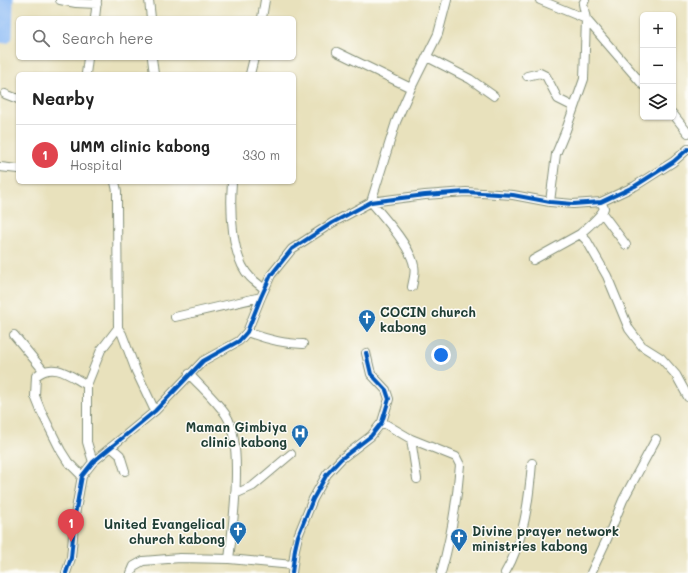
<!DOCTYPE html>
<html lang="en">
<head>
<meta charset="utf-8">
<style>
	body { margin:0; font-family:Mali,sans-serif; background:#f6f6f6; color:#222 }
	.controls { position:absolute; right:12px; top:12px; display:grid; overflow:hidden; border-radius:6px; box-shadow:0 1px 3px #0004 }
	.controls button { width:36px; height:36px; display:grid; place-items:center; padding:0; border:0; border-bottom:1px solid #e0e0e0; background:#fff; color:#222; font:20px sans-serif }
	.you { position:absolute; left:441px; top:355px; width:14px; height:14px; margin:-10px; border:3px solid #fff; border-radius:50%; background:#1a73e8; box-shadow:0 0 0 6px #1a73e833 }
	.badge { display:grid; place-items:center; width:26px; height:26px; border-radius:50%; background:#1f6fb2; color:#fff; font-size:13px; font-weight:700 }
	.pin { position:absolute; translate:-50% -33px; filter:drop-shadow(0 1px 2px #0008) }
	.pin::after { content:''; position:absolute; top:21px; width:14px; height:12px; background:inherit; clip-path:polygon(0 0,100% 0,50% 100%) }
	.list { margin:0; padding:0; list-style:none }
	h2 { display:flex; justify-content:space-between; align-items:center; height:52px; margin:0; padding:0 16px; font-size:17px }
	h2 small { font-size:13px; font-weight:400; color:#767676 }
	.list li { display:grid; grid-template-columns:26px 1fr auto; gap:12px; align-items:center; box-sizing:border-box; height:60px; padding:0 16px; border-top:1px solid #e0e0e0 }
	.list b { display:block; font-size:15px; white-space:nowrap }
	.list p { margin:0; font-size:13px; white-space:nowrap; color:#767676 }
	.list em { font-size:13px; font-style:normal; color:#767676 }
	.icon { flex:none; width:22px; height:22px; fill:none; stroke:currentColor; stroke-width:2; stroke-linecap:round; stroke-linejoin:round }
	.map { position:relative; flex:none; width:688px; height:573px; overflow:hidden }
	.search { position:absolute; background:#fff; box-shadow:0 1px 3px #0004; left:16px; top:16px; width:280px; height:44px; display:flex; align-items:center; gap:10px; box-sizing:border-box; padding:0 14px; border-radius:6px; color:#767676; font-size:15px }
	.panel { position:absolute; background:#fff; box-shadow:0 1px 3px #0004; left:16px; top:72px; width:280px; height:112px; border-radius:6px }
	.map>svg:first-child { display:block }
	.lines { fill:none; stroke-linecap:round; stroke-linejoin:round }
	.river { stroke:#8abaf6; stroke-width:15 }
	.minor-casing { stroke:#848f78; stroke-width:10 }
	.minor { stroke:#fff; stroke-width:8 }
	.cycleway-casing { stroke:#fdfcf7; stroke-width:6 }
	.cycleway { stroke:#0057b8; stroke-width:4 }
	.labels { text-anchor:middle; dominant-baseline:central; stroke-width:3; stroke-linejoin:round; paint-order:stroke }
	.poi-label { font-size:13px; font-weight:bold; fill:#1f3d34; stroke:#fdfcf7; text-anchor:start }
</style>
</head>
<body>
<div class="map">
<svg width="688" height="573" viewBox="0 0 688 573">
	<rect width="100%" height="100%" fill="#fdfcf7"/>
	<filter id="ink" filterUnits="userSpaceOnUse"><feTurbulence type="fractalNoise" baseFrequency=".025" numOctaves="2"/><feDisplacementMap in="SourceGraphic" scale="8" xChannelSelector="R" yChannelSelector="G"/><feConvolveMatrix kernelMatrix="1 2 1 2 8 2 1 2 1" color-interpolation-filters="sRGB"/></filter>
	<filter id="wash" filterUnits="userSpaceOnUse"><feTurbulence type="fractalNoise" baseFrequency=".012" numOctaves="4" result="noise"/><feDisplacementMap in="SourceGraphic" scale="16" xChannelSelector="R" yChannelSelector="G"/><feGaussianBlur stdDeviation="0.9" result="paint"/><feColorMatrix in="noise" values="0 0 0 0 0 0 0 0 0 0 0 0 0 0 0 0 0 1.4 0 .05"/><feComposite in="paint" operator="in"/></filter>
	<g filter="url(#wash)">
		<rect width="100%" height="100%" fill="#e8e1bc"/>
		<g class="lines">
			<path class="river" d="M 0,35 L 5,36 L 6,0"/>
		</g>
	</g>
	<g filter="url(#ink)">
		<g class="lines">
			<g class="minor-casing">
				<path id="minor" d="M 60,0 L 76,3 L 97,4
					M 149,0 L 151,18
					M 540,0 L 586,19 L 643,85
					M 95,18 L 97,0
					M 262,18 L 265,0
					M 337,52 L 411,88
					M 427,57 L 470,79 L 494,96
					M 152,58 L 154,74
					M 86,74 L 88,58
					M 250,74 L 254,58
					M 527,76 L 540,73 L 546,76 L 558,99 L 574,107
					M 5,94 L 18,99
					M 673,114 L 688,133
					M 0,167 L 18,169
					M 115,182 L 117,191 L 117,208 L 118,328 L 122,334 L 136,371 L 155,411
					M 232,182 C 230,208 231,258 250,277 C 254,281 260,285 264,289
					M 550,202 L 556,154 L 566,130 L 584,79 L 586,19 L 583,4 L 585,0
					M 601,202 L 604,208 C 602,216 587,227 580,234 L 587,241 L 607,276 L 629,329 L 642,346 L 661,358 L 676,375 L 688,397
					M 602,213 L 626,245
					M 533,260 L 580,234
					M 412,287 C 413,281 416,272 414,266 C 411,247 383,216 371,202 L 396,122 L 411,88 L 438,34 L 447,0
					M 175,317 L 261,297
					M 247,332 C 266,339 283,344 303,344
					M 14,335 L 43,370
					M 189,374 C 201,387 216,400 226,415 C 244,442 233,526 229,559
					M 382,422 L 411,439 L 456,457 L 460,465 C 457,501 451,538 441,573
					M 411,439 L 417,479
					M 111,447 L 120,455 L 125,471
					M 93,462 L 87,442 L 87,385 L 101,350 L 118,328
					M 82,476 L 68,462 L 61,451 L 41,411 L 35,396 L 36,376 C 54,361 70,376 87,385
					M 235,494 L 253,486 L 291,454
					M 66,573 L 71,558 L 75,515 L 82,476 L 93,462 L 155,411 L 203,361 L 239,341 L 247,332 L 261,297 L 271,275 L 292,249 L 332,223 L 371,202 L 425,195 L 466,192 L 513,195 L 550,202 L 573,204 L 601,202 L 635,186 L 673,162 L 688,149
					M 131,573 L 134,566 L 143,561 L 180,558 L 229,559 L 293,565
					M 292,573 L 295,549 L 298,536 L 313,499 L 327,474 L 341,459 L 371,436 L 382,422 L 389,399 L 386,390 L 371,374 L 366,353
					M 505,573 C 524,541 529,500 532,463
					M 591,573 L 607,539 L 623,500 L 656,439"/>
			</g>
			<use href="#minor" class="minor"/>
			<g class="cycleway-casing">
				<path id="cycleway" d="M 66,573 L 71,558 L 75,515 L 82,476 L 93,462 L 155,411 L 203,361 L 239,341 L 247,332 L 261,297 L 271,275 L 292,249 L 332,223 L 371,202 L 425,195 L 466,192 L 513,195 L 550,202 L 573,204 L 601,202 L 635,186 L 673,162 L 688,149
					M 292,573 L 295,549 L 298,536 L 313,499 L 327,474 L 341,459 L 371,436 L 382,422 L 389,399 L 386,390 L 371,374 L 366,353"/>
			</g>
			<use href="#cycleway" class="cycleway"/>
		</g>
	</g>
	<defs>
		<g id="church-pin" transform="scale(0.9)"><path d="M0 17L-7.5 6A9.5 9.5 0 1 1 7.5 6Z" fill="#1f6fb2" stroke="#fdfcf7"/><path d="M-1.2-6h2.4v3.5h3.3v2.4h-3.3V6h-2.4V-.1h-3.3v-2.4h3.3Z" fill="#fff"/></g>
		<g id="hospital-pin" transform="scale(0.9)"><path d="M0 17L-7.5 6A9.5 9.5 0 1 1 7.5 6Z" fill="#1f6fb2" stroke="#fdfcf7"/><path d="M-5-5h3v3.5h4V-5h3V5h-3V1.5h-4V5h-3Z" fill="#fff"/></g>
	</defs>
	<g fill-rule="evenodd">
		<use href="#church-pin" x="367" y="318"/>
		<use href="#hospital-pin" x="300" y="433"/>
		<use href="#church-pin" x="238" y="530"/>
		<use href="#church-pin" x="459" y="537"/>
	</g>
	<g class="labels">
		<g class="poi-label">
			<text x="380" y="311">COCIN church<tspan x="380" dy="15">kabong</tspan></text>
			<text x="287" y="426" text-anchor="end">Maman Gimbiya<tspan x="287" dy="15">clinic kabong</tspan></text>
			<text x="225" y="523" text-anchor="end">United Evangelical<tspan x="225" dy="15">church kabong</tspan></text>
			<text x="472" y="530">Divine prayer network<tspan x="472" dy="15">ministries kabong</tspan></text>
		</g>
	</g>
</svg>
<div class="controls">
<button>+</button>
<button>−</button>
<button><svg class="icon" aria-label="layers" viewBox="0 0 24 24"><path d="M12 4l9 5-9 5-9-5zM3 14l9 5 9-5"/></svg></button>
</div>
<div class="you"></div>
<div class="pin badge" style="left:71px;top:542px;background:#e0444e">1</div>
<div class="search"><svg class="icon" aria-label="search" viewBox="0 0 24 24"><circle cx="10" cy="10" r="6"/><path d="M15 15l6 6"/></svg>Search here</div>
<section class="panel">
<h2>Nearby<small></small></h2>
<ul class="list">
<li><span class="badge" style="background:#e0444e">1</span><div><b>UMM clinic kabong</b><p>Hospital</p></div><em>330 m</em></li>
</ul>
</section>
</div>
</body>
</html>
